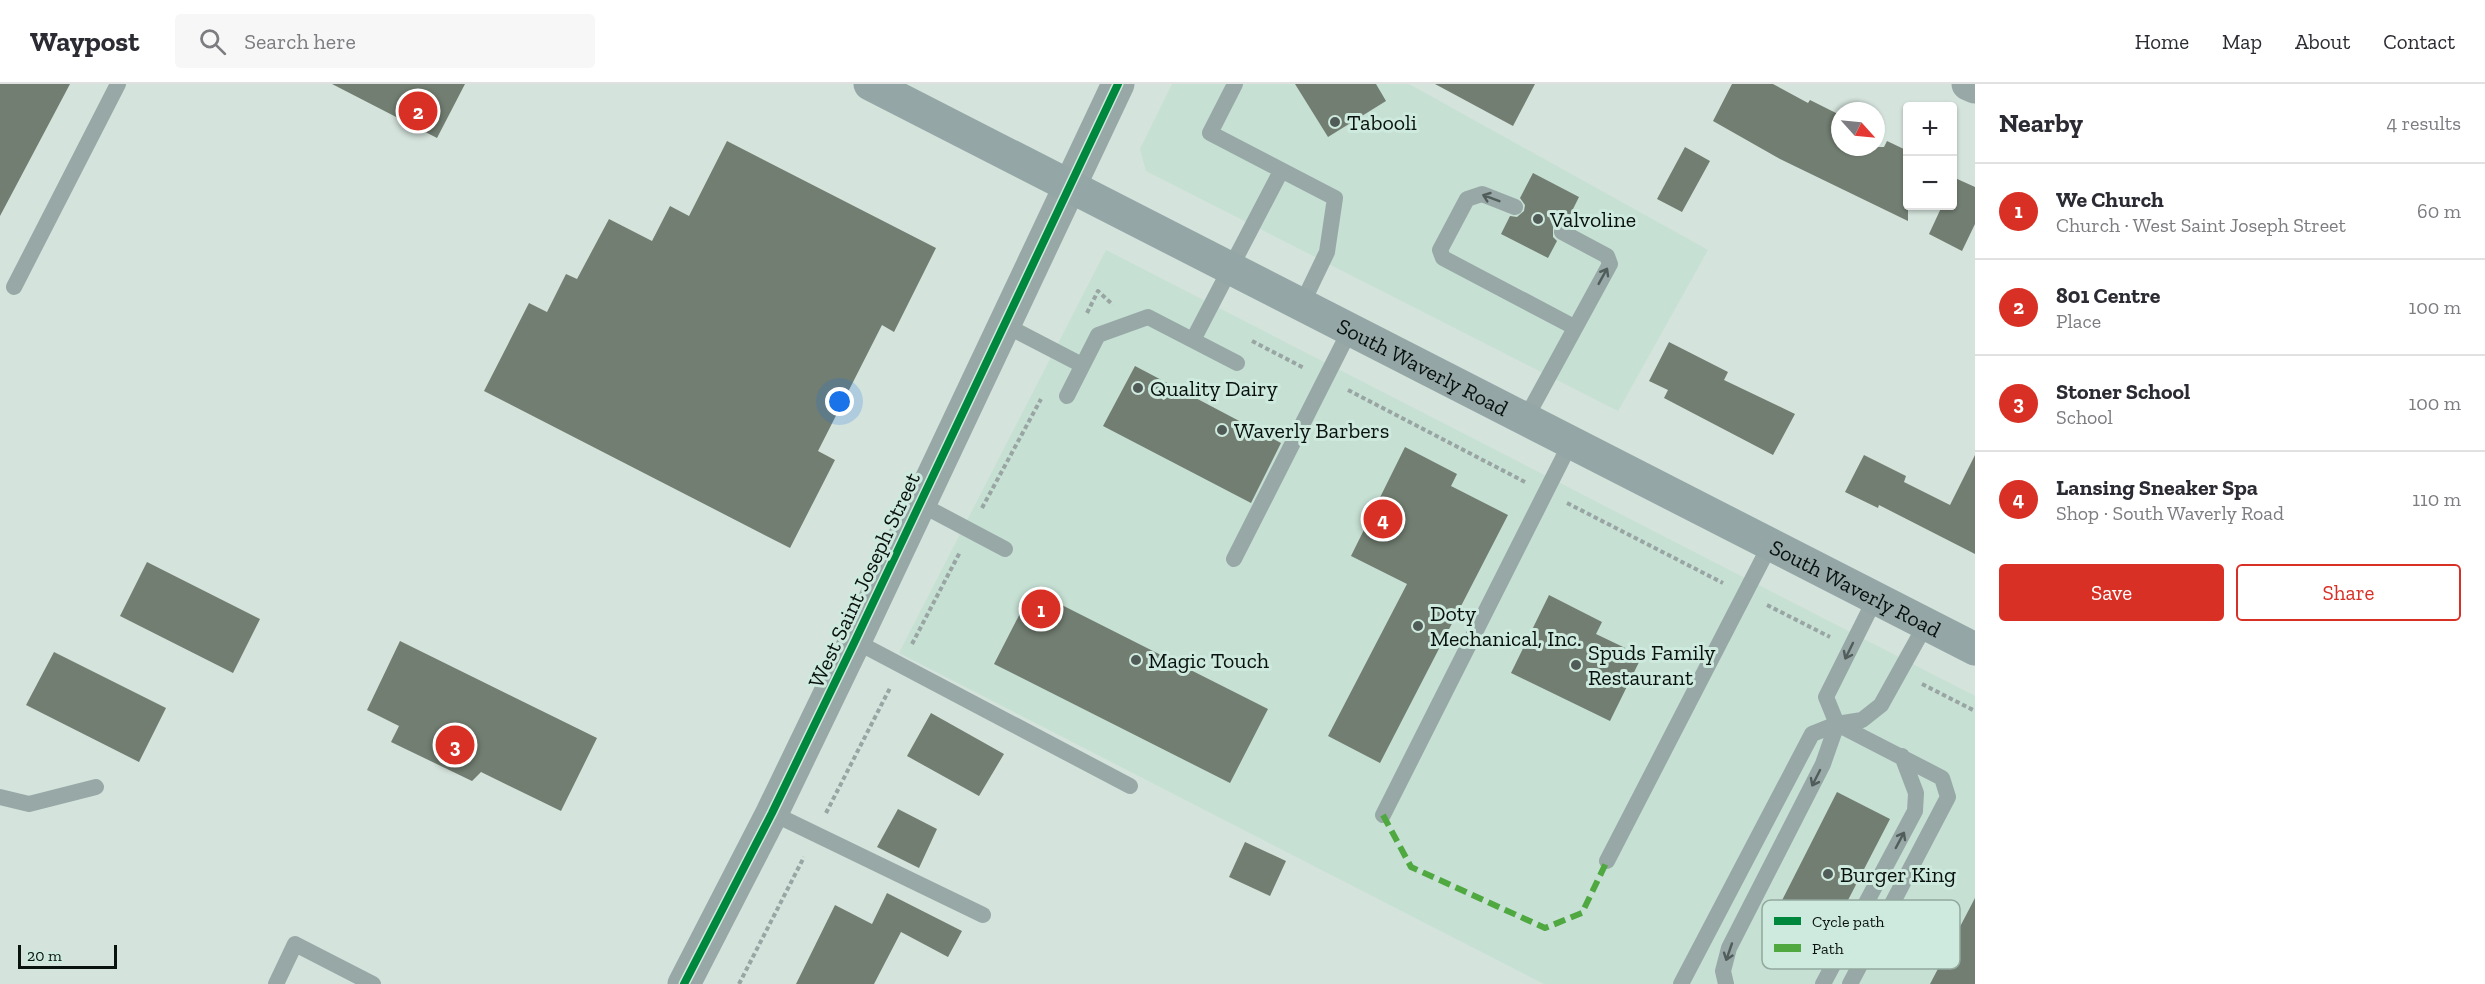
<!DOCTYPE html>
<html lang="en">
<head>
<meta charset="utf-8">
<style>
	body { margin:0; font-family:"Zilla Slab",serif; background:#f7f7f7; color:#2b2b33 }
	.controls { position:absolute; right:18px; top:18px; display:grid; overflow:hidden; border-radius:6px; box-shadow:0 2px 4px #0004 }
	.controls button { width:54px; height:54px; display:grid; place-items:center; padding:0; border:0; border-bottom:2px solid #e1e1e2; background:#fff; color:#2b2b33; font:30px sans-serif }
	.compass { position:absolute; left:1831px; top:18px; width:54px; height:54px; border-radius:50%; background:#fff; box-shadow:0 2px 4px #0004; rotate:117deg }
	.scale { position:absolute; left:18px; bottom:15px; width:99px; box-sizing:border-box; padding-left:6px; border:3px solid #09120f; border-top:0; font-size:16px; line-height:21px; white-space:nowrap; color:#09120f; -webkit-text-stroke:4px #cee9dd; paint-order:stroke }
	.you { position:absolute; left:840px; top:318px; width:21px; height:21px; margin:-15px; border:4px solid #fff; border-radius:50%; background:#1a73e8; box-shadow:0 0 0 9px #1a73e833 }
	.badge { display:grid; place-items:center; width:39px; height:39px; border-radius:50%; background:#d93025; color:#fff; font-size:20px; font-weight:700 }
	.pin { position:absolute; translate:-50% -50%; border:3px solid #fff; box-shadow:0 2px 6px #0006 }
	.list { margin:0; padding:0; list-style:none }
	h2 { display:flex; justify-content:space-between; align-items:center; height:78px; margin:0; padding:0 24px; font-size:26px }
	h2 small { font-size:20px; font-weight:400; color:#7c7c81 }
	.list li { display:grid; grid-template-columns:39px 1fr auto; gap:18px; align-items:center; box-sizing:border-box; height:96px; padding:0 24px; border-top:2px solid #e1e1e2 }
	.list b { display:block; font-size:22px; white-space:nowrap }
	.list p { margin:0; font-size:20px; white-space:nowrap; color:#7c7c81 }
	.list em { font-size:20px; font-style:normal; color:#7c7c81 }
	.actions { display:flex; gap:12px; padding:18px 24px }
	.actions a { flex:1; padding:14px 0; border:2px solid #d93025; border-radius:6px; text-align:center; font-size:21px; color:#d93025 }
	.actions .main { background:#d93025; color:#fff }
	.icon { flex:none; width:33px; height:33px; fill:none; stroke:currentColor; stroke-width:2; stroke-linecap:round; stroke-linejoin:round }
	.map { position:relative; flex:none; width:1975px; height:900px; overflow:hidden }
	header { display:flex; align-items:center; gap:36px; box-sizing:border-box; height:84px; padding:0 30px; background:#fff; border-bottom:2px solid #e1e1e2 }
	header strong { font-size:28px }
	nav { display:flex; gap:33px; margin-inline-start:auto; font-size:21px }
	.search { width:420px; height:54px; background:#f7f7f7; display:flex; align-items:center; gap:15px; box-sizing:border-box; padding:0 21px; border-radius:6px; color:#7c7c81; font-size:22px }
	main { display:flex }
	aside { flex:1; background:#fff }
	.map>svg:first-child { display:block }
	.built { fill:#c6e0d4 }
	.building { fill:#727e71 }
	.lines { fill:none; stroke-linecap:round; stroke-linejoin:round }
	.path { stroke:#98a5a3; stroke-width:4; stroke-dasharray:4.5 3; stroke-linecap:butt }
	.service { stroke:#98a8a6; stroke-width:16 }
	.minor { stroke:#98a8a6; stroke-width:33 }
	.tertiary { stroke:#98a8a6; stroke-width:33 }
	.secondary { stroke:#94a6a5; stroke-width:33 }
	.quiet { stroke:#50a841; stroke-width:6; stroke-dasharray:12 6; stroke-linecap:butt }
	.cycleway-casing { stroke:#cee9dd; stroke-width:11 }
	.cycleway { stroke:#00873e; stroke-width:8 }
	.oneway { stroke:#505d5a }
	.poi-dot { fill:#505b57; stroke:#cee9dd; stroke-width:2 }
	.labels { text-anchor:middle; dominant-baseline:central; stroke-width:6; stroke-linejoin:round; paint-order:stroke }
	.poi-label { font-size:22px; fill:#09120f; stroke:#cee9dd; text-anchor:start }
	.street-label { font-size:22px; fill:#09120f; stroke:#cee9dd }
	.key { fill:#cee9dd; stroke:#93a89f; stroke-width:1.5 }
	.key-label { font-size:16px; fill:#09120f }
</style>
</head>
<body>
<header>
<strong>Waypost</strong>
<div class="search"><svg class="icon" aria-label="search" viewBox="0 0 24 24"><circle cx="10" cy="10" r="6"/><path d="M15 15l6 6"/></svg>Search here</div>
<nav><a>Home</a><a>Map</a><a>About</a><a>Contact</a></nav>
</header>
<main>
<div class="map">
<svg width="1975" height="900" viewBox="0 0 1975 900">
	<rect width="100%" height="100%" fill="#d4e3dc"/>
	<path class="built" d="M 1172,0 L 1409,0 L 1708,166 L 1618,327 L 1146,87 L 1140,65 Z
		M 1106,166 L 1975,612 L 1975,900 L 1544,900 L 899,569 Z"/>
	<path class="building" d="M 0,0 L 70,0 L 0,132 Z
		M 332,0 L 465,0 L 437,54 Z
		M 1295,0 L 1376,0 L 1386,17 L 1328,53 Z
		M 1435,0 L 1535,0 L 1513,42 Z
		M 1732,0 L 1773,0 L 1808,19 L 1810,16 L 1840,31 L 1840,63 L 1884,63 L 1887,57 L 1908,67 L 1908,137 L 1780,75 L 1713,37 Z
		M 727,57 L 936,164 L 894,248 L 882,241 L 818,367 L 835,376 L 790,464 L 484,307 L 529,219 L 547,228 L 566,190 L 577,195 L 609,135 L 652,157 L 670,122 L 689,132 Z
		M 1685,63 L 1710,77 L 1682,128 L 1657,115 Z
		M 1533,89 L 1579,113 L 1566,139 L 1557,139 L 1553,144 L 1553,153 L 1557,157 L 1548,174 L 1501,150 L 1510,132 L 1517,133 L 1524,127 L 1525,121 L 1520,114 Z
		M 1955,94 L 1975,103 L 1975,140 L 1962,167 L 1929,150 L 1942,122 L 1953,122 L 1953,100 Z
		M 1669,258 L 1728,288 L 1724,296 L 1795,330 L 1773,371 L 1664,314 L 1668,306 L 1649,297 Z
		M 1135,282 L 1281,359 L 1251,419 L 1103,342 Z
		M 1405,363 L 1457,390 L 1451,402 L 1508,431 L 1380,679 L 1328,652 L 1407,500 L 1351,472 Z
		M 1864,371 L 1906,392 L 1904,398 L 1950,421 L 1975,371 L 1975,470 L 1879,421 L 1878,424 L 1845,408 Z
		M 147,478 L 260,535 L 233,589 L 120,532 Z
		M 1032,506 L 1268,625 L 1230,699 L 994,580 Z
		M 1549,511 L 1602,538 L 1596,550 L 1642,572 L 1610,637 L 1511,589 Z
		M 400,557 L 597,654 L 561,727 L 481,688 L 472,697 L 391,658 L 399,642 L 367,626 Z
		M 54,568 L 166,624 L 139,678 L 26,621 Z
		M 931,629 L 1004,670 L 979,712 L 907,672 Z
		M 1837,708 L 1890,735 L 1818,874 L 1766,848 Z
		M 898,725 L 937,745 L 919,784 L 877,763 Z
		M 1245,758 L 1286,777 L 1270,812 L 1229,793 Z
		M 887,809 L 962,847 L 948,873 L 901,848 L 874,900 L 796,900 L 835,821 L 872,840 Z
		M 1975,814 L 1975,900 L 1930,900 Z"/>
	<g class="lines">
		<path class="path" d="M 1087,229 L 1098,207 L 1113,221
			M 1252,257 L 1304,284
			M 1348,306 L 1525,398
			M 1567,419 L 1723,499
			M 982,424 L 1041,315
			M 1767,521 L 1830,553
			M 912,560 L 960,468
			M 1922,600 L 1975,627
			M 826,729 L 890,604
			M 739,900 L 804,773"/>
		<path class="service" d="M 1235,0 L 1210,49 L 1335,114 L 1327,168 L 1302,220
			M 1515,123 L 1482,110 L 1467,115 L 1440,166 L 1443,174 L 1574,243
			M 14,203 L 118,0
			M 1003,240 L 1082,281
			M 1193,256 L 1281,87
			M 1067,312 L 1098,251 L 1148,233 L 1237,279
			M 1526,334 L 1610,180 L 1607,172 L 1562,148
			M 920,420 L 1005,465
			M 1234,475 L 1351,244
			M 1875,515 L 1826,613 L 1837,640 L 1862,636 L 1881,621 L 1926,540
			M 855,557 L 1130,702
			M 1837,640 L 1942,694 L 1948,713 L 1850,900
			M 0,713 L 29,720 L 96,703
			M 772,729 L 983,831
			M 1383,731 L 1571,358
			M 1607,777 L 1770,461
			M 276,900 L 295,860 L 373,900
			M 1681,900 L 1812,650 L 1837,640
			M 1726,900 L 1723,887 L 1729,864 L 1823,680 L 1837,640
			M 1823,900 L 1915,727 L 1916,709 L 1902,672"/>
		<path class="minor" d="M 1968,0 L 1975,3"/>
		<path class="tertiary" d="M 684,900 L 772,729 L 855,557 L 1118,0"/>
		<path class="secondary" id="s1" d="M 870,0 L 1975,565"/>
		<path class="quiet" d="M 1383,731 L 1411,783 L 1545,844 L 1582,829 L 1607,777"/>
		<g class="cycleway-casing">
			<path id="cycleway" d="M 684,900 L 772,729 L 855,557 L 1118,0"/>
		</g>
		<use href="#cycleway" class="cycleway"/>
	</g>
	<defs><path id="oneway-shaft" d="M-6 0H5M1.5-3L5.5 0L1.5 3" fill="none" stroke-width="1.6" stroke-linecap="round" stroke-linejoin="round" transform="scale(1.5)"/></defs>
	<g class="oneway">
		<use href="#oneway-shaft" transform="translate(1491 114) rotate(-159)"/>
		<use href="#oneway-shaft" transform="translate(1603 192) rotate(-61)"/>
		<use href="#oneway-shaft" transform="translate(1849 567) rotate(116)"/>
		<use href="#oneway-shaft" transform="translate(1816 694) rotate(117)"/>
		<use href="#oneway-shaft" transform="translate(1900 756) rotate(-62)"/>
		<use href="#oneway-shaft" transform="translate(1729 868) rotate(109)"/>
	</g>
	<g class="poi-dot">
		<circle cx="1335" cy="38" r="6"/>
		<circle cx="1538" cy="135" r="6"/>
		<circle cx="1138" cy="304" r="6"/>
		<circle cx="1222" cy="346" r="6"/>
		<circle cx="1418" cy="542" r="6"/>
		<circle cx="1136" cy="576" r="6"/>
		<circle cx="1576" cy="581" r="6"/>
		<circle cx="1828" cy="790" r="6"/>
	</g>
	<g class="labels">
		<g class="poi-label">
			<text x="1347" y="38">Tabooli</text>
			<text x="1550" y="135">Valvoline</text>
			<text x="1150" y="304">Quality Dairy</text>
			<text x="1234" y="346">Waverly Barbers</text>
			<text x="1430" y="529">Doty<tspan x="1430" dy="25">Mechanical, Inc.</tspan></text>
			<text x="1588" y="568">Spuds Family<tspan x="1588" dy="25">Restaurant</tspan></text>
			<text x="1148" y="576">Magic Touch</text>
			<text x="1840" y="790">Burger King</text>
		</g>
		<g class="street-label">
			<text stroke="none"><textPath href="#s1" startOffset="621">South Waverly Road</textPath></text>
			<text transform="translate(864 496) rotate(-65)">West Saint Joseph Street</text>
			<text stroke="none"><textPath href="#s1" startOffset="1107">South Waverly Road</textPath></text>
		</g>
	</g>
	<rect x="1762" y="816" width="198" height="69" rx="9" class="key"/>
	<rect x="1774" y="833" width="27" height="8" fill="#00873e"/>
	<rect x="1774" y="860" width="27" height="8" fill="#50a841"/>
	<g class="key-label">
		<text x="1812" y="843">Cycle path</text>
		<text x="1812" y="870">Path</text>
	</g>
</svg>
<div class="controls">
<button>+</button>
<button>−</button>
</div>
<svg class="compass" viewBox="-18 -18 36 36"><path d="M0-13l5 13h-10z" fill="#e53935"/><path d="M0 13l5-13h-10z" fill="#7c7c81"/></svg>
<div class="scale">20 m</div>
<div class="you"></div>
<div class="pin badge" style="left:1041px;top:525px">1</div>
<div class="pin badge" style="left:418px;top:27px">2</div>
<div class="pin badge" style="left:455px;top:661px">3</div>
<div class="pin badge" style="left:1383px;top:435px">4</div>
</div>
<aside>
<h2>Nearby<small>4 results</small></h2>
<ul class="list">
<li><span class="badge">1</span><div><b>We Church</b><p>Church · West Saint Joseph Street</p></div><em>60 m</em></li>
<li><span class="badge">2</span><div><b>801 Centre</b><p>Place</p></div><em>100 m</em></li>
<li><span class="badge">3</span><div><b>Stoner School</b><p>School</p></div><em>100 m</em></li>
<li><span class="badge">4</span><div><b>Lansing Sneaker Spa</b><p>Shop · South Waverly Road</p></div><em>110 m</em></li>
</ul>
<div class="actions"><a class="main">Save</a><a>Share</a></div>
</aside>
</main>
</body>
</html>
